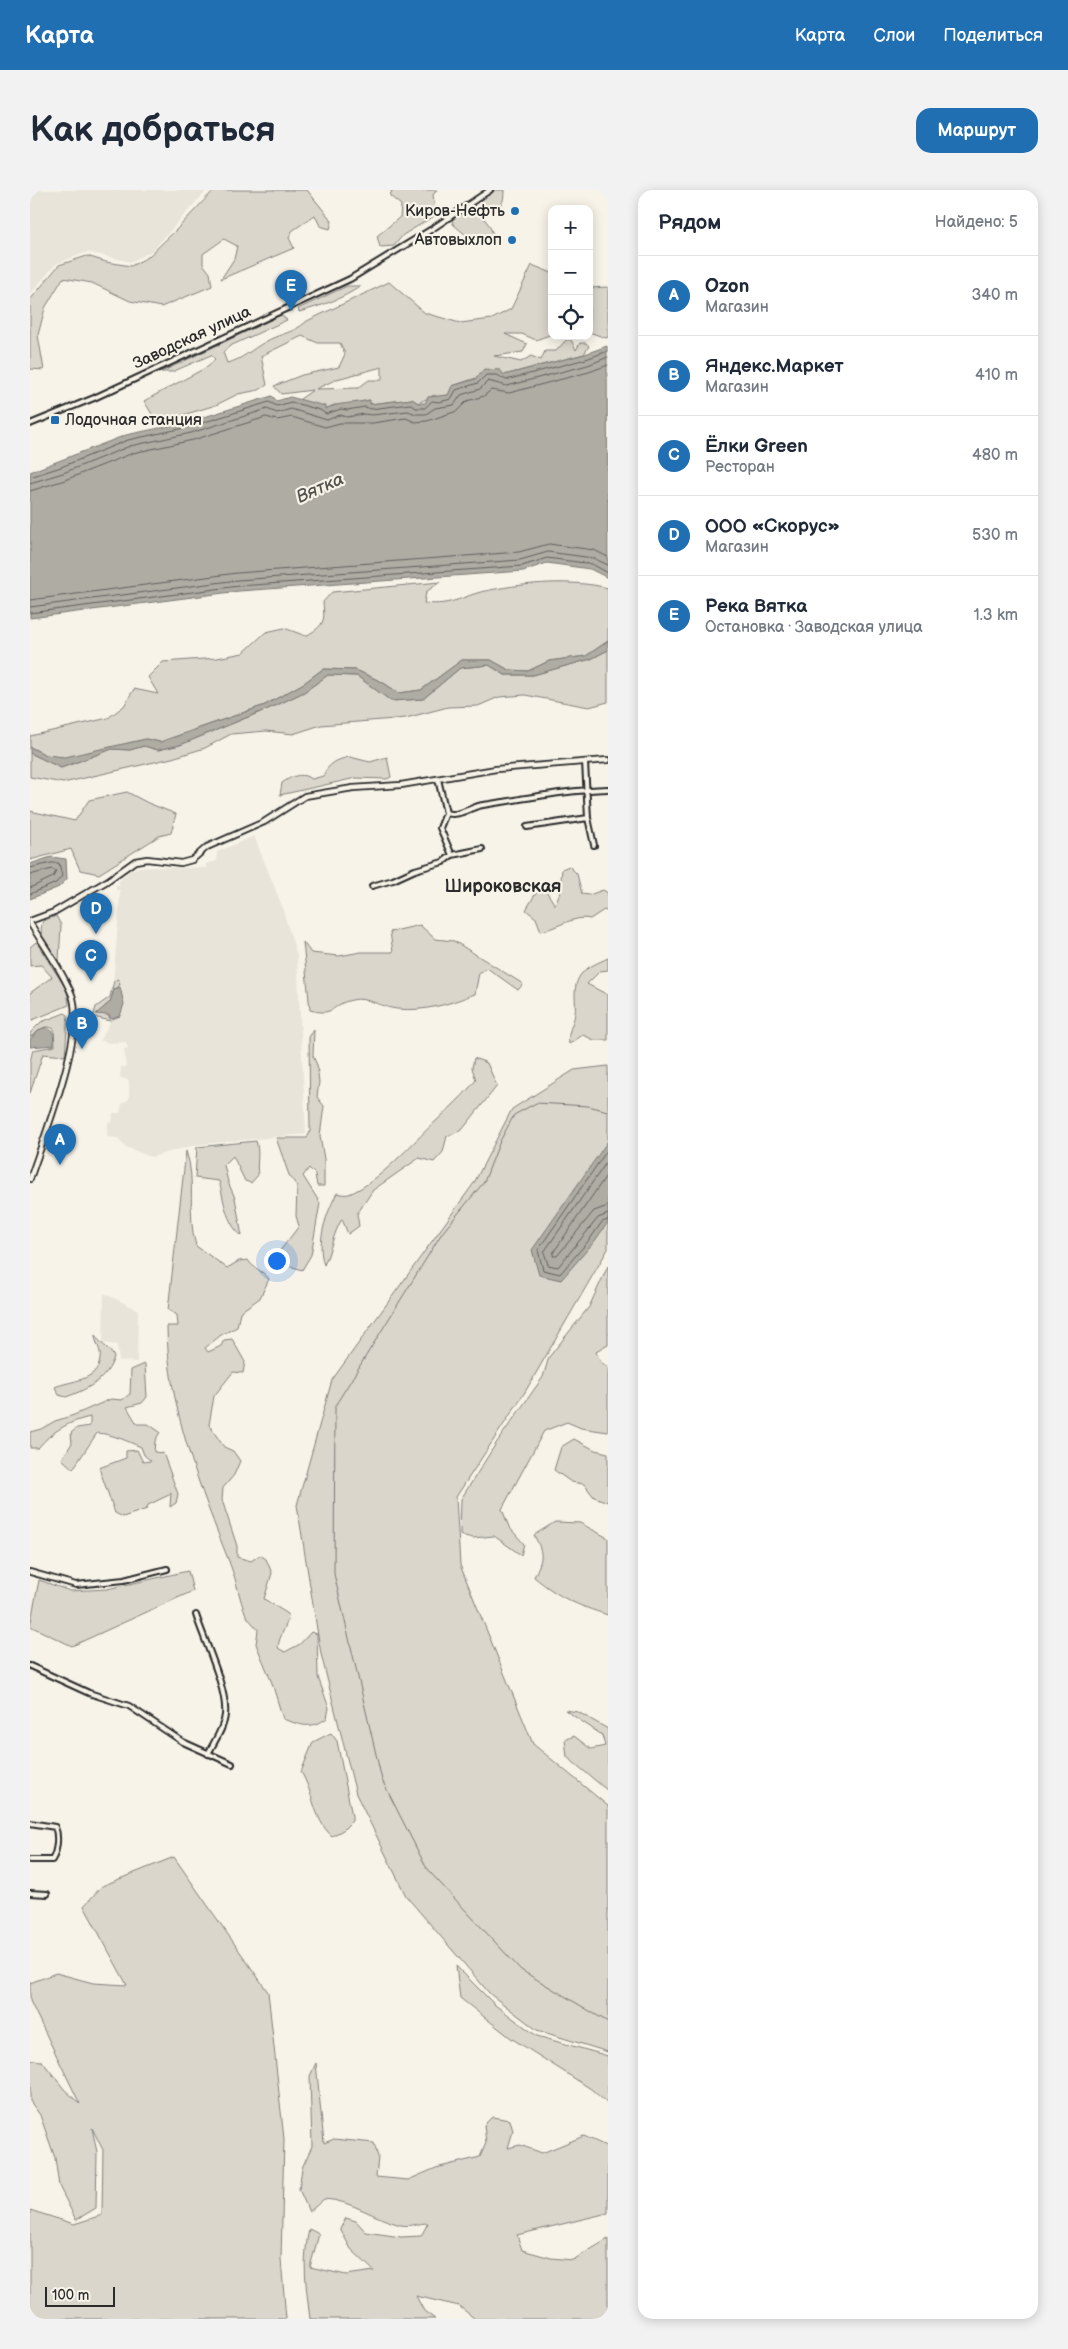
<!DOCTYPE html>
<html lang="ru">
<head>
<meta charset="utf-8">
<style>
	body { margin:0; font-family:"Balsamiq Sans",sans-serif; background:#f2f2f3; color:#1f2937 }
	.controls { position:absolute; right:15px; top:15px; display:grid; overflow:hidden; border-radius:10px; box-shadow:0 2px 12px #0003 }
	.controls button { width:45px; height:45px; display:grid; place-items:center; padding:0; border:0; border-bottom:1px solid #e0e1e3; background:#fff; color:#1f2937; font:25px sans-serif }
	.scale { position:absolute; left:15px; bottom:12px; width:70px; box-sizing:border-box; padding-left:5px; border:2px solid #2b2b2b; border-top:0; font-size:14px; line-height:18px; white-space:nowrap; color:#2b2b2b; -webkit-text-stroke:4px #f7f3e8; paint-order:stroke }
	.you { position:absolute; left:246px; top:1070px; width:18px; height:18px; margin:-12px; border:4px solid #fff; border-radius:50%; background:#1a73e8; box-shadow:0 0 0 8px #1a73e833 }
	.badge { display:grid; place-items:center; width:32px; height:32px; border-radius:50%; background:#1f6fb2; color:#fff; font-size:16px; font-weight:700 }
	.pin { position:absolute; translate:-50% -41px; filter:drop-shadow(0 1px 2px #0008) }
	.pin::after { content:''; position:absolute; top:26px; width:18px; height:15px; background:inherit; clip-path:polygon(0 0,100% 0,50% 100%) }
	.list { margin:0; padding:0; list-style:none }
	h2 { display:flex; justify-content:space-between; align-items:center; height:65px; margin:0; padding:0 20px; font-size:21px }
	h2 small { font-size:16px; font-weight:400; color:#747a83 }
	.list li { display:grid; grid-template-columns:32px 1fr auto; gap:15px; align-items:center; box-sizing:border-box; height:80px; padding:0 20px; border-top:1px solid #e0e1e3 }
	.list b { display:block; font-size:19px; white-space:nowrap }
	.list p { margin:0; font-size:16px; white-space:nowrap; color:#747a83 }
	.list em { font-size:16px; font-style:normal; color:#747a83 }
	.icon { flex:none; width:28px; height:28px; fill:none; stroke:currentColor; stroke-width:2; stroke-linecap:round; stroke-linejoin:round }
	.map { position:relative; flex:none; width:578px; height:2129px; overflow:hidden; border-radius:15px }
	header { display:flex; align-items:center; gap:30px; box-sizing:border-box; height:70px; padding:0 25px; background:#1f6fb2; color:#fff }
	header strong { font-size:24px }
	nav { display:flex; gap:28px; margin-inline-start:auto; font-size:18px }
	.intro { display:flex; align-items:center; justify-content:space-between; box-sizing:border-box; height:120px; padding:0 30px }
	h1 { margin:0; font-size:35px }
	.button { padding:12px 22px; border-radius:15px; background:#1f6fb2; color:#fff; font-size:18px; font-weight:700 }
	main { display:flex; gap:30px; padding:0 30px }
	aside { flex:1; background:#fff; border-radius:15px; box-shadow:0 2px 12px #0003 }
	.map>svg:first-child { display:block }
	.built { fill:#e8e4da }
	.green { fill:#dad6cc; stroke:#82807c; fill-rule:evenodd }
	.water { fill:#afaca4; stroke:#7a7874 }
	.lines { fill:none; stroke-linecap:round; stroke-linejoin:round }
	.shore { stroke:#605f5b; stroke-width:1 }
	.stream { stroke:#7a7874; stroke-width:1 }
	.minor-casing { stroke:#2b2b2b; stroke-width:8 }
	.tertiary-casing { stroke:#2b2b2b; stroke-width:8 }
	.minor { stroke:#f7f3e8; stroke-width:4 }
	.tertiary { stroke:#f7f3e8; stroke-width:4.5 }
	.poi-dot { fill:#1f6fb2; stroke:#f7f3e8; stroke-width:2 }
	.labels { text-anchor:middle; dominant-baseline:central; stroke-width:4.5; stroke-linejoin:round; paint-order:stroke }
	.poi-label { font-size:16px; fill:#2b2b2b; stroke:#f7f3e8; text-anchor:end }
	.street-label { font-size:16px; fill:#2b2b2b; stroke:#f7f3e8 }
	.water-label { font-size:18px; font-style:italic; fill:#53524f; stroke:#f7f3e8 }
	.neighbourhood-label { font-size:18px; font-weight:bold; fill:#2b2b2b; stroke:#f7f3e8 }
</style>
</head>
<body>
<header>
<strong>Карта</strong>
<nav><a>Карта</a><a>Слои</a><a>Поделиться</a></nav>
</header>
<div class="intro"><h1>Как добраться</h1><a class="button">Маршрут</a></div>
<main>
<div class="map">
<svg width="578" height="2129" viewBox="0 0 578 2129">
	<rect width="100%" height="100%" fill="#f7f3e8"/>
	<filter id="ink" filterUnits="userSpaceOnUse"><feTurbulence type="fractalNoise" baseFrequency=".02" numOctaves="2"/><feDisplacementMap in="SourceGraphic" scale="10" xChannelSelector="R" yChannelSelector="G"/><feConvolveMatrix kernelMatrix="1 2 1 2 8 2 1 2 1" color-interpolation-filters="sRGB"/></filter>
	<g filter="url(#ink)">
		<path class="built" d="M 0,0 L 177,0 L 122,61 L 101,72 L 57,62 L 26,74 L 0,104 Z
			M 224,646 L 250,711 L 267,766 L 276,944 L 165,955 L 121,967 L 96,957 L 88,948 L 77,947 L 78,932 L 82,933 L 83,923 L 90,923 L 92,914 L 99,909 L 99,891 L 90,887 L 91,877 L 96,877 L 94,859 L 98,858 L 96,852 L 80,853 L 70,850 L 81,831 L 63,827 L 66,817 L 80,807 L 80,799 L 83,795 L 90,707 L 90,700 L 86,700 L 86,696 L 89,696 L 89,691 L 99,681 L 109,677 L 176,678 L 176,674 L 187,671 L 187,662 Z
			M 74,1103 L 108,1120 L 107,1172 L 89,1171 L 87,1155 L 73,1153 Z"/>
		<path class="green" d="M 184,0 L 277,0 L 302,31 L 300,39 L 290,36 L 285,25 L 262,41 L 259,48 L 264,58 L 191,89 L 204,69 L 207,56 L 194,49 L 173,64 L 173,74 L 180,83 L 182,96 L 131,117 L 100,111 L 62,93 L 33,88 L 15,118 L 8,145 L 14,180 L 0,179 L 0,110 L 29,75 L 57,66 L 76,72 L 101,76 L 118,67 L 146,40 Z
			M 362,0 L 407,0 L 403,5 L 406,25 L 373,45 L 364,56 L 350,57 L 347,46 L 370,27 L 371,15 L 360,6 Z
			M 464,0 L 474,0 C 474,12 472,19 459,22 L 452,13 L 452,9 Z
			M 444,15 L 459,35 L 464,46 C 451,60 433,43 423,34 L 422,29 Z
			M 502,75 L 522,83 L 522,144 L 506,150 L 492,144 L 475,144 L 497,154 L 493,162 L 464,166 L 491,172 L 501,166 L 511,170 L 515,161 L 526,161 L 537,149 L 541,150 L 546,160 L 550,153 L 556,153 L 559,156 L 554,164 L 474,185 L 470,180 L 422,196 L 419,205 L 408,207 L 404,205 L 388,213 L 382,209 L 340,214 L 339,210 L 316,215 L 304,215 L 295,219 L 268,215 L 270,209 L 283,200 L 251,204 L 244,196 L 272,185 L 309,177 L 315,164 L 310,153 L 288,153 L 272,146 L 231,166 L 237,195 L 229,200 L 208,204 L 186,215 L 140,229 L 125,229 L 114,211 L 179,176 L 185,169 L 181,165 L 142,182 L 131,182 L 251,125 L 257,130 L 200,156 L 193,162 L 197,173 C 212,170 222,159 235,152 C 250,143 263,144 277,131 L 359,92 L 395,123 L 430,133 L 462,129 L 481,119 ZM 352,177 L 352,190 L 339,190 L 328,198 L 286,199 L 307,189 Z
			M 317,96 L 331,96 C 312,109 291,116 269,122 L 268,119 Z
			M 578,97 L 578,147 L 576,148 L 559,142 L 559,98 Z
			M 410,392 L 396,402 L 394,413 C 423,417 435,404 460,400 C 497,393 542,389 578,398 L 578,451 L 556,466 L 519,471 L 498,481 L 479,480 L 461,470 L 432,470 L 391,500 L 369,503 L 352,492 L 326,480 L 293,479 L 274,493 L 235,515 L 130,552 L 116,549 L 35,568 L 16,565 L 0,557 L 0,546 L 78,528 L 94,516 L 104,499 L 128,504 L 118,487 L 133,472 L 187,468 L 213,463 L 236,442 L 254,438 L 276,446 C 294,435 295,433 293,412 L 302,402 Z
			M 578,460 L 578,512 L 559,517 L 495,505 L 469,507 L 448,516 L 418,517 L 376,528 L 291,535 L 263,544 L 236,541 L 201,544 L 175,558 L 142,568 L 33,593 L 0,587 L 0,563 L 31,578 L 82,559 L 100,560 L 114,556 L 128,560 L 150,555 L 245,516 L 274,502 L 298,485 L 327,486 L 361,511 L 393,509 L 430,478 L 459,475 L 475,485 L 503,485 L 561,469 Z
			M 320,567 L 340,572 L 357,567 L 361,587 L 357,589 L 326,588 L 250,605 L 252,593 C 262,586 271,582 282,589 L 293,586 C 298,574 307,569 320,567 Z
			M 97,602 L 118,613 L 146,624 L 141,643 L 129,646 L 69,684 L 50,680 L 41,659 L 0,670 L 0,621 L 45,631 L 59,610 Z
			M 539,676 L 547,684 L 552,704 L 559,705 L 573,700 L 578,703 L 578,722 L 574,720 L 560,729 C 544,725 528,738 511,741 L 506,728 L 496,720 L 504,706 L 513,696 L 525,715 L 530,702 L 532,679 Z
			M 26,726 L 31,735 L 29,771 C 21,760 6,746 13,731 Z
			M 390,735 L 405,749 L 424,751 L 493,794 L 488,800 L 457,778 L 449,783 L 445,804 C 419,814 395,822 367,819 C 353,818 336,806 322,810 C 301,814 306,827 280,820 L 273,752 L 281,763 L 309,766 L 331,762 L 363,762 L 360,742 Z
			M 6,752 L 37,800 L 39,815 L 0,831 L 0,803 L 22,787 L 11,775 L 0,776 L 0,757 Z
			M 578,768 L 578,780 L 570,781 L 557,794 L 578,805 L 578,850 L 564,850 L 553,845 L 539,854 C 537,842 543,835 545,824 C 546,818 545,811 545,805 C 545,781 559,777 578,768 Z
			M 88,789 L 90,795 L 84,800 L 80,812 L 68,823 L 78,825 L 81,831 L 63,827 L 66,817 L 80,807 L 84,791 Z
			M 35,823 L 38,825 L 35,866 L 13,864 L 0,903 L 0,871 L 3,860 L 25,856 L 24,839 C 13,833 9,842 0,847 L 0,843 L 11,832 Z
			M 284,840 L 283,866 L 287,875 L 289,892 L 287,907 L 294,916 L 290,946 L 294,969 L 294,996 L 287,996 L 285,984 L 279,978 L 273,986 L 290,1013 L 281,1065 L 272,1080 L 257,1075 L 243,1081 L 234,1074 L 242,1071 L 269,1036 L 266,1026 L 267,996 L 259,985 L 246,948 L 277,948 L 280,941 L 279,847 Z
			M 444,868 L 457,873 L 467,896 L 432,940 L 417,946 L 413,962 L 404,972 L 389,968 L 343,1000 L 327,1024 L 329,1036 L 318,1044 L 312,1029 C 302,1046 302,1058 294,1075 C 286,1052 296,1024 307,1003 C 311,1004 315,1005 319,1004 C 348,993 382,953 405,932 C 420,918 433,906 446,890 L 442,878 Z
			M 578,876 L 578,1059 L 495,1202 L 426,1307 L 430,1375 L 503,1554 L 578,1616 L 578,1862 L 507,1840 L 460,1804 L 376,1706 L 326,1604 L 291,1464 L 267,1315 L 302,1190 L 444,993 L 482,919 L 544,880 Z
			M 226,951 C 230,962 226,973 228,985 L 221,993 L 215,991 L 203,966 L 194,975 L 198,992 L 205,1008 L 212,1046 C 196,1034 194,1010 189,991 L 165,988 L 167,957 Z
			M 156,961 C 167,991 156,1024 166,1056 L 197,1078 L 209,1071 L 218,1070 C 223,1079 233,1080 239,1089 L 230,1108 L 210,1122 L 207,1137 L 191,1145 L 175,1158 L 178,1162 L 191,1156 L 194,1150 L 202,1149 L 215,1172 L 213,1183 L 203,1182 L 184,1206 L 179,1235 L 194,1257 L 203,1261 L 210,1271 L 204,1285 L 193,1298 L 192,1310 L 207,1356 L 207,1367 L 221,1371 L 230,1365 L 236,1369 L 242,1383 L 234,1409 L 258,1424 C 258,1437 249,1444 248,1458 L 255,1462 L 270,1454 L 281,1442 L 287,1444 L 288,1487 L 299,1518 L 297,1528 C 282,1540 270,1535 253,1529 L 242,1493 L 226,1454 L 228,1440 C 225,1435 219,1431 216,1425 C 209,1409 207,1391 200,1374 C 171,1300 137,1216 137,1136 L 148,1136 L 147,1125 L 138,1120 Z
			M 578,1076 L 578,1155 L 566,1162 L 570,1171 L 578,1178 L 578,1242 L 551,1238 L 537,1232 L 514,1241 L 472,1319 L 479,1337 L 494,1354 L 491,1365 L 464,1346 L 443,1348 L 430,1345 L 431,1309 L 467,1252 L 513,1187 L 519,1167 L 559,1117 Z
			M 65,1145 C 70,1154 79,1157 84,1167 C 77,1190 58,1199 36,1207 L 29,1205 L 25,1197 C 41,1190 67,1192 70,1169 C 72,1160 65,1153 65,1145 Z
			M 115,1174 L 117,1207 L 112,1213 L 97,1217 L 107,1234 L 118,1234 L 130,1242 L 125,1251 L 124,1262 L 133,1263 L 148,1304 L 146,1313 L 140,1317 L 141,1302 L 139,1305 L 118,1315 L 117,1319 L 93,1327 L 85,1323 L 69,1278 L 96,1268 L 96,1261 L 107,1260 L 113,1272 L 121,1271 L 114,1265 L 111,1257 C 97,1251 82,1244 67,1243 L 43,1279 L 32,1269 L 42,1253 L 41,1243 L 47,1238 L 60,1236 L 60,1227 C 38,1232 22,1241 8,1258 L 0,1258 L 0,1242 L 11,1239 L 25,1231 L 44,1225 L 81,1209 L 92,1210 L 100,1204 L 101,1180 Z
			M 544,1249 L 565,1260 L 578,1263 L 578,1312 L 564,1307 L 554,1294 L 541,1292 L 524,1280 L 531,1257 Z
			M 525,1332 L 550,1333 L 578,1348 L 578,1425 C 546,1415 530,1408 504,1387 C 513,1368 514,1364 504,1345 Z
			M 158,1381 L 163,1401 L 42,1456 L 0,1436 L 9,1390 L 40,1401 L 77,1399 Z
			M 535,1520 L 548,1522 L 578,1539 L 578,1601 L 537,1567 L 535,1550 L 544,1546 L 561,1559 L 575,1556 L 572,1545 Z
			M 301,1543 L 307,1551 L 322,1626 L 322,1631 L 313,1640 L 302,1646 C 283,1629 284,1603 271,1582 L 283,1552 Z
			M 144,1667 L 238,1802 L 254,1949 L 251,2069 L 256,2129 L 0,2129 L 0,2020 L 44,2034 L 72,2025 L 73,1960 L 62,1938 L 67,1962 L 66,2018 L 46,2030 L 29,1996 L 25,1968 L 10,1925 L 0,1911 L 0,1870 L 12,1871 L 34,1899 L 50,1914 L 0,1811 L 0,1793 L 26,1783 L 63,1793 L 97,1795 L 54,1716 L 72,1696 Z
			M 426,1776 L 465,1815 L 507,1846 L 578,1866 L 578,1914 L 561,1899 L 481,1848 L 430,1808 Z
			M 286,1873 L 294,1953 L 304,1949 L 344,1953 L 348,1967 L 346,1987 L 378,1990 L 406,1978 L 450,1967 L 456,1953 L 454,1935 L 462,1927 L 480,1930 L 483,1941 L 478,1958 L 490,1955 L 512,1963 L 554,1946 L 578,1957 L 578,2023 L 487,2045 L 492,2060 L 521,2068 L 543,2070 L 578,2049 L 578,2125 L 565,2129 L 445,2129 L 429,2116 L 386,2106 L 394,2121 L 405,2129 L 280,2129 C 276,2096 272,2072 279,2039 L 289,2044 L 280,2077 L 316,2085 L 344,2081 L 321,2059 L 310,2039 L 316,2028 L 326,2031 L 336,2042 L 371,2047 L 391,2046 L 398,2033 C 390,2033 379,2037 371,2035 C 345,2029 321,2010 294,2009 L 279,2022 L 269,1999 L 272,1978 L 282,1956 L 280,1886 Z"/>
		<path class="water" d="M 577,156 L 578,388 L 560,379 L 517,373 L 493,381 L 209,401 L 0,428 L 0,282 L 96,245 L 158,232 L 242,206 L 247,211 L 260,207 L 295,216 L 295,219 C 309,212 324,214 340,210 L 340,214 L 382,209 L 388,213 L 395,213 L 398,207 L 418,205 L 422,196 L 446,189 L 454,179 L 470,180 L 474,185 L 555,164 Z
			M 578,451 L 578,460 L 561,469 L 503,485 L 475,485 L 459,475 L 430,478 L 393,509 L 361,511 L 327,486 L 298,485 L 274,502 L 245,516 L 150,555 L 128,560 L 114,556 L 100,560 L 82,559 L 31,578 L 0,563 L 0,557 L 16,565 L 35,567 L 116,549 L 130,552 L 235,515 L 274,493 L 293,479 L 326,480 L 352,492 L 369,503 L 391,500 L 432,470 L 461,470 L 479,480 L 498,481 L 519,471 L 556,466 Z
			M 21,667 L 36,669 L 37,689 L 29,697 L 0,709 L 0,674 Z
			M 90,797 L 94,814 L 90,826 L 82,829 L 78,825 L 66,824 L 80,812 L 84,800 Z
			M 17,837 L 23,842 L 24,855 L 0,857 L 0,849 L 11,839 Z
			M 578,951 L 578,1032 L 564,1052 L 531,1090 L 509,1085 L 502,1060 Z"/>
		<g class="lines">
			<path class="shore" d="M 0,287 L 31,277 L 98,250 L 159,237 L 239,212 L 247,216 L 261,212 L 290,220 L 296,224 L 311,219 L 317,220 L 335,217 L 341,219 L 380,214 L 386,218 L 395,218 L 402,211 L 409,212 L 421,209 L 426,200 L 448,193 L 456,185 L 467,185 L 476,190 L 556,169 L 578,161
				M 0,293 L 33,283 L 100,256 L 161,243 L 237,219 L 247,223 L 261,219 L 297,230 L 310,225 L 317,227 L 334,224 L 342,225 L 378,221 L 386,224 L 396,224 L 405,218 L 424,215 L 431,205 L 450,199 L 458,191 L 477,196 L 558,175 L 578,167
				M 0,301 L 35,290 L 103,263 L 163,250 L 236,227 L 247,230 L 262,227 L 295,237 L 310,233 L 343,233 L 376,228 L 385,232 L 397,231 L 427,221 L 437,211 L 454,206 L 461,200 L 479,203 L 559,182 L 578,175
				M 0,410 L 207,383 L 489,362 L 519,354 L 564,360 L 578,367
				M 0,417 L 208,390 L 490,370 L 518,362 L 563,368 L 578,375
				M 0,423 L 209,396 L 492,376 L 517,368 L 562,374 L 578,383
				M 0,678 L 21,673 L 29,673 L 32,686 L 26,693 L 0,704
				M 0,685 L 22,679 L 26,681 L 23,687 L 0,698
				M 578,959 L 508,1060 L 513,1080 L 530,1084 L 560,1049 L 572,1032 L 578,1030
				M 578,970 L 514,1062 L 518,1075 L 528,1077 L 568,1028 L 578,1024
				M 578,983 L 523,1063 L 523,1066 L 527,1066 L 564,1021 L 578,1016"/>
			<path class="stream" d="M 578,921 L 558,916 L 506,913 L 484,925 L 470,951 L 454,992 L 412,1043 L 305,1216 L 304,1384 L 352,1590 L 397,1679 L 491,1780 L 578,1832"/>
			<g class="minor-casing">
				<path id="minor" d="M 0,234 L 64,208 L 320,89 L 402,39 L 460,0
					M 555,572 L 558,628 L 564,655
					M 408,589 L 416,623 L 410,638 L 422,665
					M 416,623 C 430,627 440,617 453,615 C 494,609 536,600 578,599
					M 497,637 L 558,628
					M 342,696 L 363,690 L 385,680 L 413,672 L 422,665 L 452,659
					M 0,1382 L 46,1395 L 94,1390 L 137,1379
					M 166,1425 C 174,1450 198,1500 195,1525 C 194,1538 184,1552 178,1564
					M 0,1476 L 59,1503 L 99,1516 L 153,1552 L 202,1574
					M 0,1633 L 25,1637 C 29,1646 27,1662 22,1670 L 0,1670
					M 0,1703 L 17,1704"/>
			</g>
			<g class="tertiary-casing">
				<path id="tertiary" d="M 0,731 L 24,722 L 77,691 L 105,671 L 117,669 L 151,673 L 162,670 L 177,657 L 234,632 L 275,606 L 323,598 L 371,595 L 466,579 L 578,570
					M 0,733 C 14,756 32,780 42,805 C 56,843 13,949 0,989"/>
			</g>
			<use href="#minor" class="minor"/>
			<use href="#tertiary" class="tertiary"/>
		</g>
	</g>
	<g class="poi-dot">
		<circle cx="485" cy="21" r="5"/>
		<circle cx="482" cy="50" r="5"/>
		<rect x="20" y="225" width="10" height="10" rx="2.5"/>
	</g>
	<g class="labels">
		<g class="poi-label">
			<text x="475" y="21">Киров-Нефть</text>
			<text x="472" y="50">Автовыхлоп</text>
			<text x="35" y="230" text-anchor="start">Лодочная станция</text>
		</g>
		<g class="street-label">
			<text transform="translate(162 148) rotate(-25)">Заводская улица</text>
		</g>
		<g class="water-label">
			<text transform="translate(290 298) rotate(-24)">Вятка</text>
		</g>
		<g class="neighbourhood-label">
			<text x="473" y="696">Широковская</text>
		</g>
	</g>
</svg>
<div class="controls">
<button>+</button>
<button>−</button>
<button><svg class="icon" aria-label="locate" viewBox="0 0 24 24"><circle cx="12" cy="12" r="6"/><path d="M12 2v4M12 18v4M2 12h4M18 12h4"/></svg></button>
</div>
<div class="scale">100 m</div>
<div class="you"></div>
<div class="pin badge" style="left:30px;top:975px">A</div>
<div class="pin badge" style="left:52px;top:859px">B</div>
<div class="pin badge" style="left:61px;top:791px">C</div>
<div class="pin badge" style="left:66px;top:744px">D</div>
<div class="pin badge" style="left:261px;top:121px">E</div>
</div>
<aside>
<h2>Рядом<small>Найдено: 5</small></h2>
<ul class="list">
<li><span class="badge">A</span><div><b>Ozon</b><p>Магазин</p></div><em>340 m</em></li>
<li><span class="badge">B</span><div><b>Яндекс.Маркет</b><p>Магазин</p></div><em>410 m</em></li>
<li><span class="badge">C</span><div><b>Ёлки Green</b><p>Ресторан</p></div><em>480 m</em></li>
<li><span class="badge">D</span><div><b>ООО «Скорус»</b><p>Магазин</p></div><em>530 m</em></li>
<li><span class="badge">E</span><div><b>Река Вятка</b><p>Остановка · Заводская улица</p></div><em>1.3 km</em></li>
</ul>
</aside>
</main>
</body>
</html>
